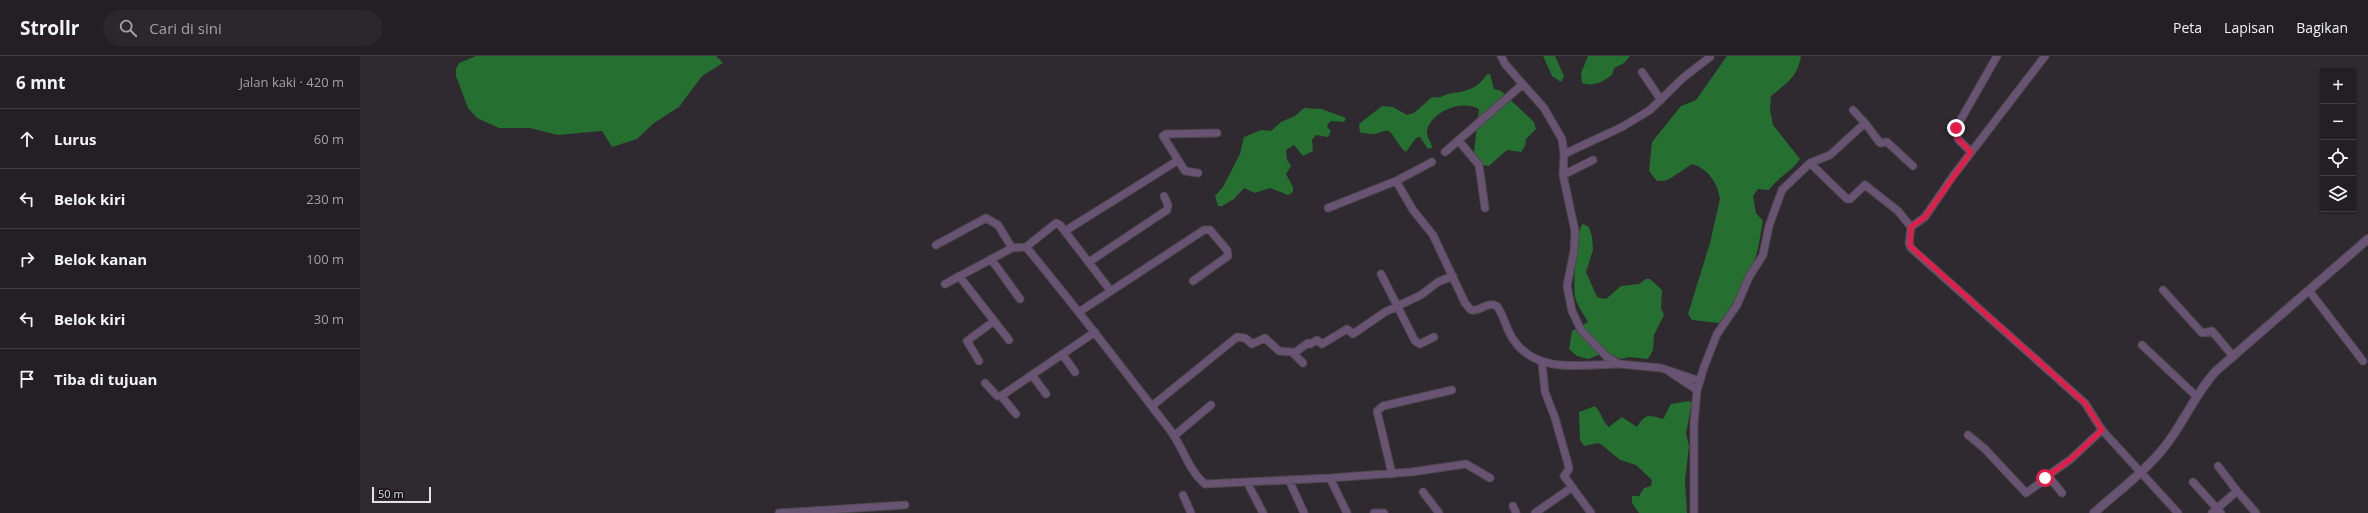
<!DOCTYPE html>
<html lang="id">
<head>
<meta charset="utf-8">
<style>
	body { margin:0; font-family:"Open Sans",sans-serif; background:#2b272c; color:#f1f3f6 }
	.controls { position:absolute; right:12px; top:12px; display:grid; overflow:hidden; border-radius:0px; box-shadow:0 1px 3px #0004 }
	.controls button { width:36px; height:36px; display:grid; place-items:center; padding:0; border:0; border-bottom:1px solid #403d41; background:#231f24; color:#f1f3f6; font:20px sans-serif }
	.scale { position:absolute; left:12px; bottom:10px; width:59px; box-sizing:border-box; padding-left:4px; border:2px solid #e4e0e4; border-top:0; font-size:11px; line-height:14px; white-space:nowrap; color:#e4e0e4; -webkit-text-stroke:3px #151316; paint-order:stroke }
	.stop { position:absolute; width:12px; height:12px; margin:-9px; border:3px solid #e11d48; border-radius:50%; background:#fff }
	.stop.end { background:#e11d48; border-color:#fff; box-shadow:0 1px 4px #0008 }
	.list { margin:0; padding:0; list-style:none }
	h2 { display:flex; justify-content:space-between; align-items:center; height:52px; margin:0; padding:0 16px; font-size:17px }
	h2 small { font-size:13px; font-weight:400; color:#a3a2a6 }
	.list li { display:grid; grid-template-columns:26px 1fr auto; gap:12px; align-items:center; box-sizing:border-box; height:60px; padding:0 16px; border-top:1px solid #403d41 }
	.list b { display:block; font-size:15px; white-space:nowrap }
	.list em { font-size:13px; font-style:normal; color:#a3a2a6 }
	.icon { flex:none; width:22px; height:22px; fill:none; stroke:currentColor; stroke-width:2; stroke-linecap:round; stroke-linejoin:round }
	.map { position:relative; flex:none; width:2008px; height:457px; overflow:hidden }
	header { display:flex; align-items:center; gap:24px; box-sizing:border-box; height:56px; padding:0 20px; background:#231f24; border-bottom:1px solid #403d41 }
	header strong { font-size:19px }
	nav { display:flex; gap:22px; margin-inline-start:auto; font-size:14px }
	.search { width:280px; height:36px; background:#2b272c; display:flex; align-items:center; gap:10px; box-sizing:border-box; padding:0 14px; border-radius:22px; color:#a3a2a6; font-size:15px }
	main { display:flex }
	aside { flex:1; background:#231f24 }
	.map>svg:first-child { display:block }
	.forest { fill:#256f31 }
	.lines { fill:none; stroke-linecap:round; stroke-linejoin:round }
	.minor-casing { stroke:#4c464d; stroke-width:9 }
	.tertiary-casing { stroke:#4c464d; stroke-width:10 }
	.minor { stroke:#685472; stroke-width:7 }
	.tertiary { stroke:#685472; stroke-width:8 }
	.route { stroke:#e11d48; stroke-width:5 }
</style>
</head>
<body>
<header>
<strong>Strollr</strong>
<div class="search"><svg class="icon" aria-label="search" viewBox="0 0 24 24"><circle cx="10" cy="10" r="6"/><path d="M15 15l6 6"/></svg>Cari di sini</div>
<nav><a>Peta</a><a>Lapisan</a><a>Bagikan</a></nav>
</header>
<main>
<aside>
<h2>6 mnt<small>Jalan kaki · 420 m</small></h2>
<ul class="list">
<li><svg class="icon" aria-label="ahead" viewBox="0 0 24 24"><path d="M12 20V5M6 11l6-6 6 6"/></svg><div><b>Lurus</b></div><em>60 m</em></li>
<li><svg class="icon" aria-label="left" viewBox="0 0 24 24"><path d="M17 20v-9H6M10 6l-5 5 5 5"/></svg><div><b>Belok kiri</b></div><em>230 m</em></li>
<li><svg class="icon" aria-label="right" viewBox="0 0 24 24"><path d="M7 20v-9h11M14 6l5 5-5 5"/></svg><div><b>Belok kanan</b></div><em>100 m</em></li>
<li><svg class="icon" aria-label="left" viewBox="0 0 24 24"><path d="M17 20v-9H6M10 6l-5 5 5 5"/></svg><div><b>Belok kiri</b></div><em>30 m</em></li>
<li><svg class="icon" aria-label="arrive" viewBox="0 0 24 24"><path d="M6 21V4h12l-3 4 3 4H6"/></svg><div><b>Tiba di tujuan</b></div></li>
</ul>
</aside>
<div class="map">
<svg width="2008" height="457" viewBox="0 0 2008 457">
	<rect width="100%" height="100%" fill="#2f2930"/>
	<path class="forest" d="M 116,0 L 356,0 L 363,7 L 342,20 L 319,51 L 294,67 L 277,83 L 252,91 L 242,75 L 198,79 L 170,72 L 139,72 L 117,62 L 108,52 L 96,20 L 96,13 L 99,7 Z
		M 1183,0 L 1195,0 L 1204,20 L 1201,26 L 1192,20 Z
		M 1228,0 L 1270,0 L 1264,7 L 1254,12 L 1252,19 C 1242,26 1234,31 1222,27 L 1221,17 Z
		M 1367,0 L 1441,0 C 1437,22 1428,26 1411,40 L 1410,54 L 1413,69 L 1440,103 C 1430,117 1419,120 1409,134 L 1398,133 L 1393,140 L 1396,157 L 1403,165 C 1401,174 1400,183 1398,192 C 1392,217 1375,247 1359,267 L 1332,264 L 1328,258 L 1350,187 L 1360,143 C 1358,127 1347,112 1332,108 L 1311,122 L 1304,125 L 1297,125 L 1289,115 L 1292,86 L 1321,50 L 1336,44 Z
		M 1127,18 L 1130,18 L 1134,33 L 1141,35 L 1174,66 L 1176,73 L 1166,83 L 1165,90 L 1161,96 L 1147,94 L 1129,110 L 1122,109 L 1114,96 L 1119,53 C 1102,43 1071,55 1067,75 C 1066,82 1072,86 1072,92 L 1068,93 L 1060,81 L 1056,82 L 1046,96 C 1040,93 1032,75 1028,75 C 1023,74 1017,79 1012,78 C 1007,78 1005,76 1000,77 L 999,68 L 1022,50 L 1033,51 L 1047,59 L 1054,57 L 1072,41 C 1083,43 1084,38 1093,37 C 1108,35 1118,32 1127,18 Z
		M 944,52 L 962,53 L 986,62 L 984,66 L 971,65 L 968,68 L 967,71 L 971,75 L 968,81 L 956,79 L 952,84 L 953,95 L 943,100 L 934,89 L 926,94 L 927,104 L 931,110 L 926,118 L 933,131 L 933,136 L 928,139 L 910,132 L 895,137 L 884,132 L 874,143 L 862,150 L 858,150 L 855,140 L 863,131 L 880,98 L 884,81 L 901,74 L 911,75 L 921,66 L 935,60 Z
		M 1223,168 L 1229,171 L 1232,181 L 1233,194 L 1226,216 L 1237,241 L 1246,243 L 1261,230 L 1279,228 L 1286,223 L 1290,223 L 1302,234 L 1301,252 L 1304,259 L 1294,279 L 1293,294 L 1288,303 L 1269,301 L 1261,303 L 1244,297 L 1228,303 L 1217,300 L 1209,293 L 1212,275 L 1228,266 C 1224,259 1219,252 1216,244 C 1212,235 1216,172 1223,168 Z
		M 1329,345 L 1332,347 L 1326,377 L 1329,390 L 1325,425 L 1327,457 L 1279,457 L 1272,447 L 1272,440 L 1279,440 L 1284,432 L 1291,430 L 1292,424 L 1276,409 L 1260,404 L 1242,389 L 1238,387 L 1224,390 L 1220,384 L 1219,356 L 1235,350 C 1242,357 1242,365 1249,371 L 1262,361 L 1277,371 C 1286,357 1288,359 1303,363 L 1311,348 Z"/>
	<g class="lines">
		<g class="minor-casing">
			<path id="minor" d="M 1141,0 L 1145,8 L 1184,52 L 1202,83 L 1204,98 L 1203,119 L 1215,175 L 1214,195 L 1207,230 L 1212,255 L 1221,274 L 1247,301 L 1259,308 L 1301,312 L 1340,325
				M 1282,16 L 1301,44
				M 1493,54 L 1505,67
				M 1099,85 L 1119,109 L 1125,152
				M 1085,96 L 1163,28
				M 1611,96 L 1598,83 L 1596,72 L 1637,0
				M 1204,98 L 1262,71 L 1290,54 L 1324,21 L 1350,1
				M 1450,107 L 1470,99 L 1505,67 L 1520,87 L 1527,86 L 1553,110
				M 838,117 L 825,115 L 803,80 L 806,78 L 857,77
				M 1203,119 L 1233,104
				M 1036,125 L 1072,106
				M 968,152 L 1036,125 L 1053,154 L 1073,179 L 1105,247 L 1111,254 C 1121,256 1126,245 1137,250 C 1144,260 1146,273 1153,283 C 1175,318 1222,309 1258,308
				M 1551,171 L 1565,161 L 1593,120 L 1685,0
				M 705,175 L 817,105
				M 576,189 L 626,162 L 638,169 L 652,192
				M 666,191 C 716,251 763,313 810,374 C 823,391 828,414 845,428 L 970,422
				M 631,203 L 660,243
				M 729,206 L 807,154 L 808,149 L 804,140
				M 1021,218 L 1055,285 L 1060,288 L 1074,281
				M 599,220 L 649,284
				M 585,228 L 652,192 L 666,191 L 696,167 L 700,169 L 750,234
				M 1803,234 L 1842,277 L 1852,275 L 1873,300
				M 1950,236 L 2003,305
				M 719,256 L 844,174 L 850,174 L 867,194 L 868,200 L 833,225
				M 1782,289 L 1836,340
				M 934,297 L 948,287 L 950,288 L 957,284 L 962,288 L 987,273 L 993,278 L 1025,256 L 1061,239 L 1078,226 L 1093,220
				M 702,298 L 715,316
				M 619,305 L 607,285 L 634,265
				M 1182,307 L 1185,336 L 1195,362 L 1208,408 L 1209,413 L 1204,420 L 1231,457
				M 1307,314 L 1337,334
				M 672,319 L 686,338
				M 625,327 L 637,340 L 641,340 L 735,276
				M 641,340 L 656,358
				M 792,350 L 877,281 L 885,282 L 892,288 L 905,282 L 919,295 L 932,296 L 943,307
				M 1608,379 L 1624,392 L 1666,437 L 1690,420
				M 814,380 L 851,349
				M 1858,410 L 1877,435
				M 1032,418 L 1017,355 L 1023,350 L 1092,334
				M 929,424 L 944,457
				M 887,426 L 903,457
				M 1833,426 L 1861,457
				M 1063,436 L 1079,457
				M 1702,437 L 1689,421 L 1690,418 L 1711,403 L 1742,374
				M 823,439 L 831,457
				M 1153,450 L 1156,457
				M 419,457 L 545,449
				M 987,457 L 970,422 L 1051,416 L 1106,408 L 1130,422
				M 1014,457 L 1024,457
				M 1175,457 L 1211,432
				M 1334,457 L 1334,367 L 1337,334 L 1344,311 L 1357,278 L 1377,249 L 1389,221 L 1403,199 L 1409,170 L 1422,134 L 1450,107 L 1487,143 L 1490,143 L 1505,129 L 1538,155 L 1551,171 L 1549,187 L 1551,192 L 1725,347 L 1742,374 L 1818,457
				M 1852,457 L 1877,435 L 1896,457"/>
		</g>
		<g class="tertiary-casing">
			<path id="tertiary" d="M 1734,457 C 1758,435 1786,415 1806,389 C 1824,366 1835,338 1856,315 L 2008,183"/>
		</g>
		<use href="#minor" class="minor"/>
		<use href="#tertiary" class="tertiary"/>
	</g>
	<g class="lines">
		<path class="route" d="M 1596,72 L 1598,83 L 1611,96 L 1565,161 L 1551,171 L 1550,190 L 1725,347 L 1742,374 L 1711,403 L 1685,422"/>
	</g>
</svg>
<div class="controls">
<button>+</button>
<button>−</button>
<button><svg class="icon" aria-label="locate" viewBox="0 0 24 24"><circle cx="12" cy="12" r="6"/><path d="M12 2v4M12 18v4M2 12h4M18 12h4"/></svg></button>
<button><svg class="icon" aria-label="layers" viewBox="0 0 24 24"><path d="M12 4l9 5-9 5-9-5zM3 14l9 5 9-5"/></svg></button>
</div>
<div class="scale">50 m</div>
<div class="stop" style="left:1685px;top:422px"></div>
<div class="stop end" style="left:1596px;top:72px"></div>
</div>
</main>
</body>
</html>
